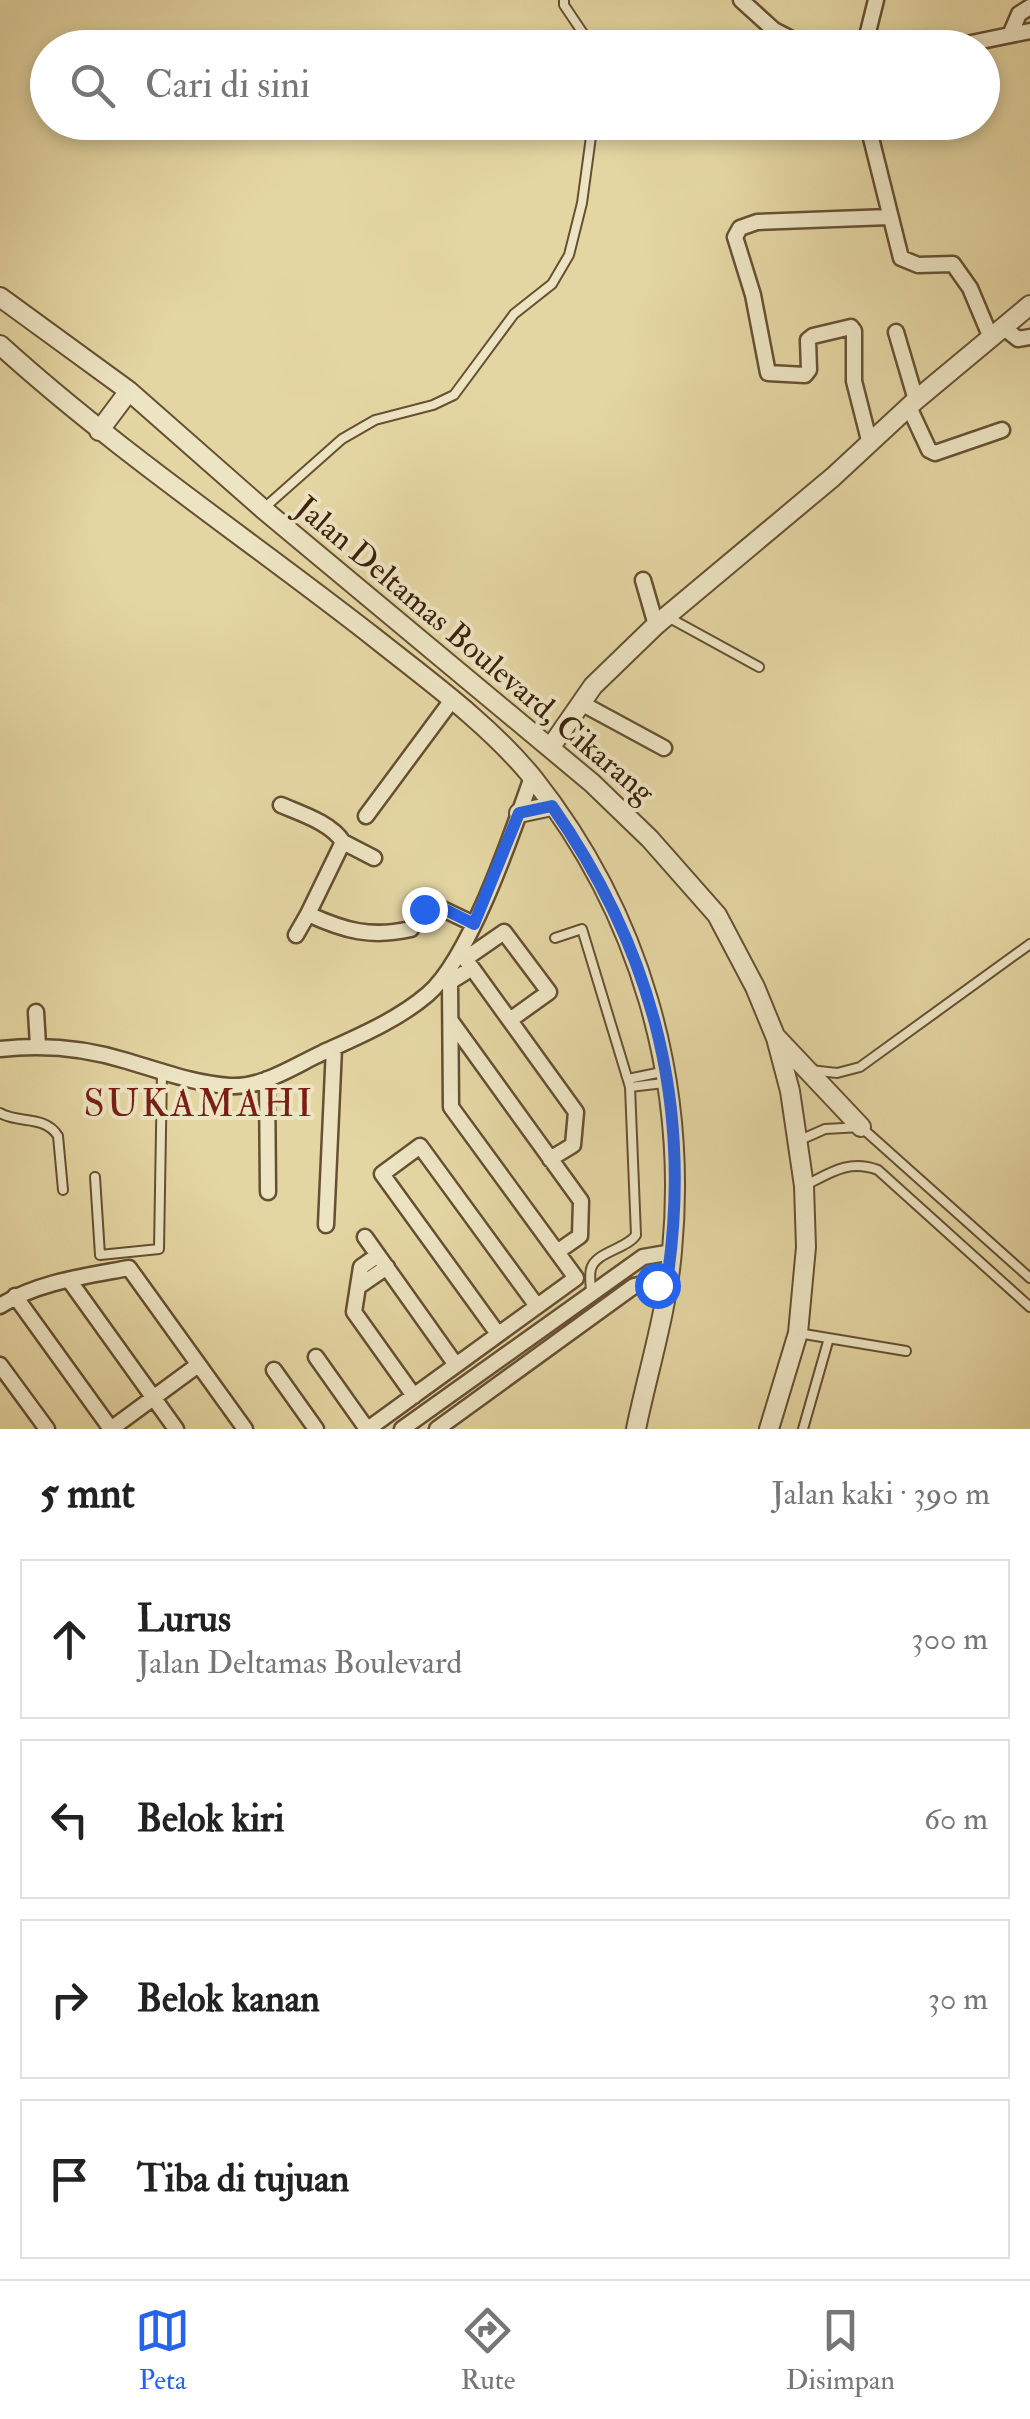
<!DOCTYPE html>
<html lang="id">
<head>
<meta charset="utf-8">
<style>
	body { margin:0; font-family:"IM FELL Double Pica",serif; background:#f2f2f2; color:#222 }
	.stop { position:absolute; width:30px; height:30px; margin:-22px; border:8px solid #2563eb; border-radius:50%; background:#fff }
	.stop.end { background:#2563eb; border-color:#fff; box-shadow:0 2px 10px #0008 }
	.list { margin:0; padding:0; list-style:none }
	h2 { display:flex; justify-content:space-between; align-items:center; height:130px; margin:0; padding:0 40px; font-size:42px }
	h2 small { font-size:32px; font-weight:400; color:#767676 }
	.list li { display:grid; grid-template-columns:65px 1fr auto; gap:30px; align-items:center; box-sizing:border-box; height:160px; margin:0 20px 20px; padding:0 20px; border:2px solid #e0e0e0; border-radius:0px }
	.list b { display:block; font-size:38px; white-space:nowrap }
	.list p { margin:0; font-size:32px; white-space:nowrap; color:#767676 }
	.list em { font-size:32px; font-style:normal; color:#767676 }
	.icon { flex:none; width:55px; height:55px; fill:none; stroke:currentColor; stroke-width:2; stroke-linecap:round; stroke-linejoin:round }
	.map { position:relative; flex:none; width:1030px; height:1429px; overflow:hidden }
	.search { position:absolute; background:#fff; box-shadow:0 5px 15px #0003; left:30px; right:30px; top:30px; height:110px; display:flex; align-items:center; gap:25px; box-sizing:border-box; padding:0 35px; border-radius:55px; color:#767676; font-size:38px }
	.sheet { height:850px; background:#fff }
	nav { display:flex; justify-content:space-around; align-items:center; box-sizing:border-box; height:140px; border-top:2px solid #e0e0e0; background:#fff; font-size:28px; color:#767676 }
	nav a { display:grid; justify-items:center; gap:5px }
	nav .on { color:#2563eb }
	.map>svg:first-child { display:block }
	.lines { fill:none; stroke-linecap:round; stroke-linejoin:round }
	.service-casing { stroke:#665032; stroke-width:12 }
	.minor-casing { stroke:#665032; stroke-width:19 }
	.tertiary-casing { stroke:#665032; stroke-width:22 }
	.service { stroke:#ede4c3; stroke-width:8 }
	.minor { stroke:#ede4c3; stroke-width:14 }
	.tertiary { stroke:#ede4c3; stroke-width:18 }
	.route { stroke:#2563eb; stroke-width:12 }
	.labels { text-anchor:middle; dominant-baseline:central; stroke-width:8; stroke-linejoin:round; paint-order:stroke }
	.street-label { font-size:32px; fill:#3c230c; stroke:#ede4c3 }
	.quarter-label { font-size:38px; letter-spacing:2.5px; fill:#7a1f14; stroke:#ede4c3 }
</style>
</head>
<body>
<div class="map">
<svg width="1030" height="1429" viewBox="0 0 1030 1429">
	<rect width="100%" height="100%" fill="#e4d6a3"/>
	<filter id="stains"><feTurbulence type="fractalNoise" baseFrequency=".002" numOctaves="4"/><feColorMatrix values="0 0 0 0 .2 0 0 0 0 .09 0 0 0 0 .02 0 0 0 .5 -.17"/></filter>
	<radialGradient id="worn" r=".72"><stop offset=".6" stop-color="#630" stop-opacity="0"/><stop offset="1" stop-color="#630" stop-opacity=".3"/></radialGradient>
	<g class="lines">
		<g class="service-casing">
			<path id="service" d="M 564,0 L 564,5 L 593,48
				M 263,509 L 342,439 L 375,420 L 433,405 L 454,395 L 514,314 L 552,284 L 569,255 L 582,203 L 593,122
				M 666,616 L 759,667
				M 555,938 L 582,929 L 630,1087 L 636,1235 C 627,1249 595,1252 591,1269 C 589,1276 591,1286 591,1294
				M 810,1070 L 837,1073 L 860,1067 L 1030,944
				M 628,1079 L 662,1072
				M 630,1087 L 664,1083
				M 0,1113 C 19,1124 45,1115 58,1136 L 63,1190
				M 800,1140 L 825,1129 L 861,1127 L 1030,1278
				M 95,1177 L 100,1255 L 159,1249 L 162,1072
				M 804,1186 C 830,1173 848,1159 878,1170 L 1030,1307
				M 798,1333 L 906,1351
				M 803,1429 L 829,1338"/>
		</g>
		<g class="minor-casing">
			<path id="minor" d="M 741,0 L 774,30 L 809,48
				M 1010,35 L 1019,14 L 1030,7
				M 864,48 L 876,0
				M 947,48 L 1030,31
				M 867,122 L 901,258 L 918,265 L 953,264 L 970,288 L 991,338
				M 1004,328 L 1018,339 L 1030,337
				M 896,332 L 916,400
				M 909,407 L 929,450 L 935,453 L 1002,430
				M 870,444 L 854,381 L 854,331 L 851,327 L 813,336 L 808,340 L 809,370 L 805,375 L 768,373 L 753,295 L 735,237 L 740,228 L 757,222 L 889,217
				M 643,580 L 656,625
				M 581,703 L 664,748
				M 281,805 C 302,814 331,823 343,842 L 308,914 C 345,931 371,938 411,929 L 423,909 L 432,904 L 474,924
				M 366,816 L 452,700
				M 343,842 L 374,858
				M 296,935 L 308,914
				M 472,968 L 576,1112 L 573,1145 L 550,1159
				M 36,1012 L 38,1045
				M 451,1021 L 581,1201 L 580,1236 L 557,1252
				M 0,1049 C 43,1044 86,1048 127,1061 C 161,1071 195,1084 230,1086 C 262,1088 294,1066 322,1053 C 357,1037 398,1020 428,994 C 470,958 513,831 532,777
				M 267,1079 L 268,1192
				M 326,1225 L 334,1048
				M 365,1237 L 456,1365
				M 378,1255 L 361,1267 L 354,1312 L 414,1396
				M 69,1280 L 176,1429
				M 358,1287 L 387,1267
				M 15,1296 L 111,1429
				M 0,1306 C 37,1282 86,1276 129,1268 L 245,1429
				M 498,1334 L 382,1174 L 420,1146 L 537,1306
				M 316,1357 L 367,1429
				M 0,1365 L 47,1429
				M 274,1370 L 316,1429
				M 111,1429 L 198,1365
				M 368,1429 L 576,1278 L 451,1107 L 450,982 L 472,968 L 465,959 L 504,932 L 549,992 L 510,1020
				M 402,1429 L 643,1257 L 672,1252
				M 437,1429 L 634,1286 L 651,1282 L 665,1294"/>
		</g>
		<g class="tertiary-casing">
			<path id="tertiary" d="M 0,297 L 129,391 L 263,509 L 592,783 L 650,839 L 717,915 L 755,987 L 776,1038 L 790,1091 L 804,1186 L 806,1247 L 798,1333 L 769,1429
				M 0,345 C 118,452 250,540 375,638 C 429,681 489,724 533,778 C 640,913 688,1080 672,1251 C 667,1311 648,1371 636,1429
				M 99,431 L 129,391
				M 550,748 L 593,686 L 656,625 L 833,477 L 916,400 L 1030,305
				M 519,813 L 552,806
				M 777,1038 L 861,1127"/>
		</g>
		<use href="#service" class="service"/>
		<use href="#minor" class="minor"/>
		<use href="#tertiary" class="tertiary"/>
	</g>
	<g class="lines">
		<path class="route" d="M 424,909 L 427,906 L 436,905 L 474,924 L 519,813 L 552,806 C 656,955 695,1114 665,1294 L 657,1285"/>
	</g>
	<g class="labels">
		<g class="street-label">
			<text transform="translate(475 650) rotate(40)">Jalan Deltamas Boulevard, Cikarang</text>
		</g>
		<g class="quarter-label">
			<text x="199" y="1104">SUKAMAHI</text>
		</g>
	</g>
	<rect width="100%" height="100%" filter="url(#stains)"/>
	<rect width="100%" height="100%" fill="url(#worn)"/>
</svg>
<div class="stop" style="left:657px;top:1285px"></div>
<div class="stop end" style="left:424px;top:909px"></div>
<div class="search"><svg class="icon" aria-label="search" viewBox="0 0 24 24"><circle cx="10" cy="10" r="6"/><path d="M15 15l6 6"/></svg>Cari di sini</div>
</div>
<section class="sheet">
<h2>5 mnt<small>Jalan kaki · 390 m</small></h2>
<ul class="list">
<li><svg class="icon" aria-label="ahead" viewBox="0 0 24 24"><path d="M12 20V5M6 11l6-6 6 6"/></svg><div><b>Lurus</b><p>Jalan Deltamas Boulevard</p></div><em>300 m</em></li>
<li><svg class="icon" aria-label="left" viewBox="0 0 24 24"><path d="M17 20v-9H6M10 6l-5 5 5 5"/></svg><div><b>Belok kiri</b></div><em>60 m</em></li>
<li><svg class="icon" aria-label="right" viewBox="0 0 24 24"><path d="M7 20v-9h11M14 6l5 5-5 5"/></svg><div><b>Belok kanan</b></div><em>30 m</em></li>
<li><svg class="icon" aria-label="arrive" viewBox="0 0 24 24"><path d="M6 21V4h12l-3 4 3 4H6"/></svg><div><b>Tiba di tujuan</b></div></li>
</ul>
</section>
<nav>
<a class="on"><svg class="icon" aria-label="map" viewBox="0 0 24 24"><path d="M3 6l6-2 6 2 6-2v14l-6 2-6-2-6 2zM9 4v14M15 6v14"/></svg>Peta</a>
<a><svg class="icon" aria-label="directions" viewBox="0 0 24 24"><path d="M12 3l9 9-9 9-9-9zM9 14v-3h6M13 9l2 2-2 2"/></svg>Rute</a>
<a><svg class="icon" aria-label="saved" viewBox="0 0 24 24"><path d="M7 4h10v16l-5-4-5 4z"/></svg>Disimpan</a>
</nav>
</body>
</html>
